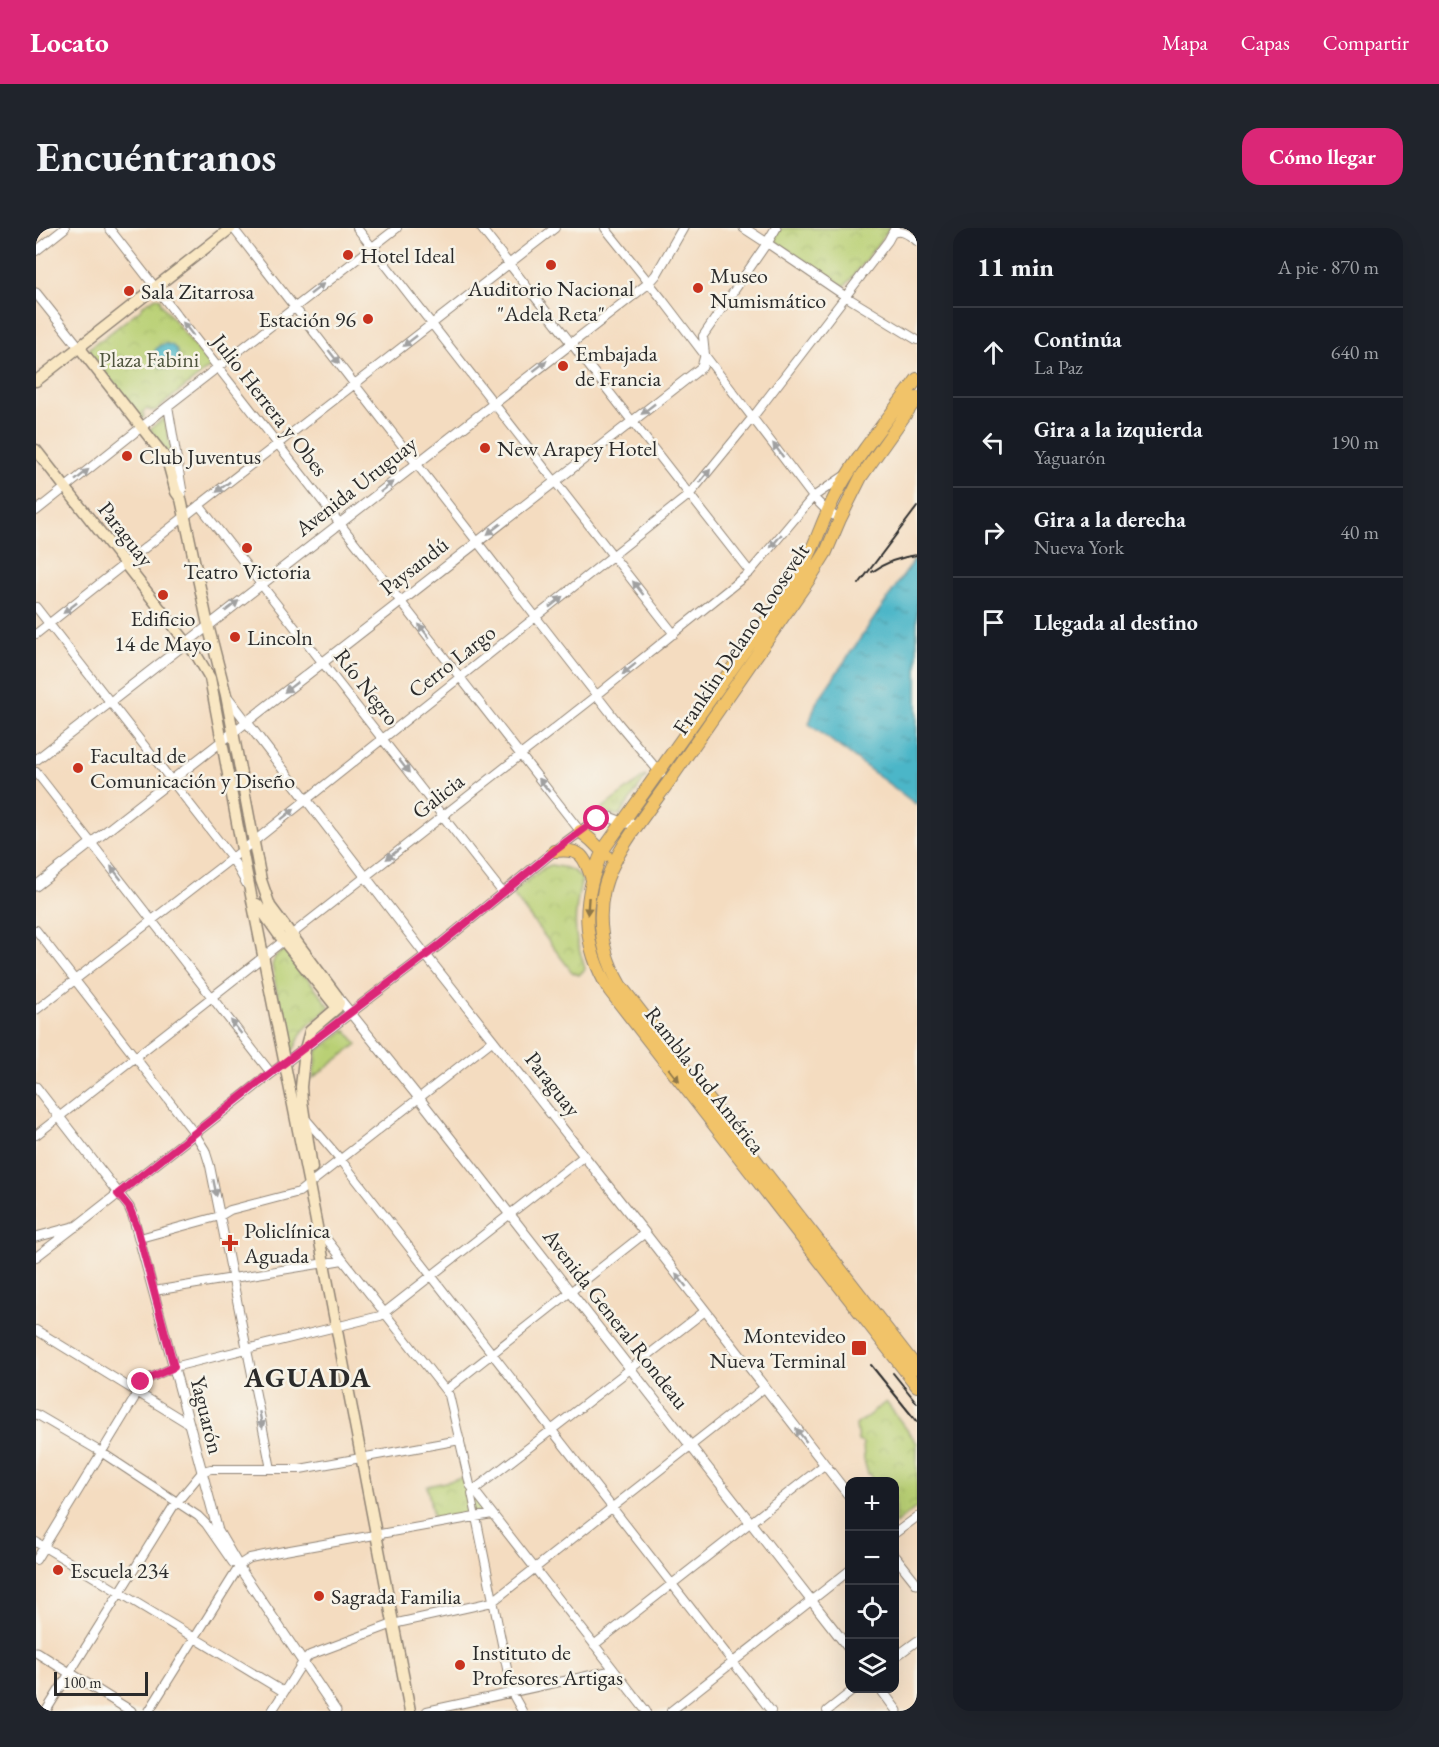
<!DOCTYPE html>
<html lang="es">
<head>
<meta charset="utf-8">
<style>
	body { margin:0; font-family:"EB Garamond",serif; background:#20242c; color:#f1f3f6 }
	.controls { position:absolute; right:18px; bottom:18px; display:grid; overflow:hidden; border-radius:12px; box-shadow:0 6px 24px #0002 }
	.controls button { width:54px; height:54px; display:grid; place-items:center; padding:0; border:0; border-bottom:2px solid #363941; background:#171b24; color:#f1f3f6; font:30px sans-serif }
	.scale { position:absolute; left:18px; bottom:15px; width:94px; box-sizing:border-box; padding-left:6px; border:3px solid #2b2b2b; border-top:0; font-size:16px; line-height:21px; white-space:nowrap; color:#2b2b2b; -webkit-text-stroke:4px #f7f3e8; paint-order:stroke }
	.stop { position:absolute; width:18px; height:18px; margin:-14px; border:4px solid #db2777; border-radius:50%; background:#fff }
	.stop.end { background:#db2777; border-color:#fff; box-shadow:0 2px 6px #0008 }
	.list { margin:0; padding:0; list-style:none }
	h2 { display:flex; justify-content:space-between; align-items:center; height:78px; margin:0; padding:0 24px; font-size:26px }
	h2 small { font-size:20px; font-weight:400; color:#9ea1a6 }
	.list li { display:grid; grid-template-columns:39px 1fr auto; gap:18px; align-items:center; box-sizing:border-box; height:90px; padding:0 24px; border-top:2px solid #363941 }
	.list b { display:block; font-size:22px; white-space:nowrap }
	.list p { margin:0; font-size:20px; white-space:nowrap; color:#9ea1a6 }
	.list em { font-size:20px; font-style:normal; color:#9ea1a6 }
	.icon { flex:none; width:33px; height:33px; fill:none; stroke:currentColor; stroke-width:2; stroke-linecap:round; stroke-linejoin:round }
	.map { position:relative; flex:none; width:881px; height:1483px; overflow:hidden; border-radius:18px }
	header { display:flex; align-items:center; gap:36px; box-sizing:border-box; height:84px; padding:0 30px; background:#db2777; color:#fff }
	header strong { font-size:28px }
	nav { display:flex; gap:33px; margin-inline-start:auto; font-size:21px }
	.intro { display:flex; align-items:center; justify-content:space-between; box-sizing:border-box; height:144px; padding:0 36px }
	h1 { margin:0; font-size:42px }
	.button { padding:15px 27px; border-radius:18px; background:#db2777; color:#fff; font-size:21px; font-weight:700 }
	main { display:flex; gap:36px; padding:0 36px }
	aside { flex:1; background:#171b24; border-radius:18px; box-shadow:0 6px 24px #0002 }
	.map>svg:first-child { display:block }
	.grass { fill:url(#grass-tufts); stroke:#727e50; stroke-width:1.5 }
	.park { fill:url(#park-crowns); stroke:#727e50; stroke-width:1.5 }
	.water { fill:url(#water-ripples); stroke:#3b707a; stroke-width:1.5 }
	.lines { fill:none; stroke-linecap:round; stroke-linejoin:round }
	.pedestrian-casing { stroke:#908476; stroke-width:8 }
	.minor-casing { stroke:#908476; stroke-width:10 }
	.tertiary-casing { stroke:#908476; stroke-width:11 }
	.secondary-casing { stroke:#908476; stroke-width:13 }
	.primary-casing { stroke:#908476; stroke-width:14 }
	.pedestrian { stroke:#fff; stroke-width:6 }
	.minor { stroke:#fff; stroke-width:8 }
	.tertiary { stroke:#fff; stroke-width:9 }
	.secondary { stroke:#f9e7c3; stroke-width:10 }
	.primary { stroke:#f1c369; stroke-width:12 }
	.rail { stroke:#2b2b2b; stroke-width:2 }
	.oneway { fill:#a0a0a0 }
	.oneway2 { fill:#8e774a }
	.route { stroke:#db2777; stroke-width:8 }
	.poi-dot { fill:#c8321e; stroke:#f7f3e8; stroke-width:2 }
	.labels { text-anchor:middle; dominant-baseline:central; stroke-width:5; stroke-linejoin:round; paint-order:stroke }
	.poi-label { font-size:22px; fill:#2b2b2b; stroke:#f7f3e8; text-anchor:start }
	.park-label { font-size:22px; fill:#4e543d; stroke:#f7f3e8 }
	.street-label { font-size:22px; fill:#2b2b2b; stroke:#f7f3e8 }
	.district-label { font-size:28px; font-weight:bold; letter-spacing:1.5px; fill:#2b2b2b; stroke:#f7f3e8 }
</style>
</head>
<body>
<header>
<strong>Locato</strong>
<nav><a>Mapa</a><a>Capas</a><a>Compartir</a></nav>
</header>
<div class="intro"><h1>Encuéntranos</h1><a class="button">Cómo llegar</a></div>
<main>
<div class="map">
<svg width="881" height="1483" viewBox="0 0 881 1483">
	<defs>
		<pattern id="grass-tufts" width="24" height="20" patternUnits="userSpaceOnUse" patternTransform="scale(1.5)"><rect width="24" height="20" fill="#b9d074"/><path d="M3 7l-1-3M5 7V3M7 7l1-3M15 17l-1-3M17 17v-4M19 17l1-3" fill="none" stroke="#9fb365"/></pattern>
		<pattern id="park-crowns" width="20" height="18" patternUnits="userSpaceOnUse" patternTransform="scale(1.5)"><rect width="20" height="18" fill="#b9d074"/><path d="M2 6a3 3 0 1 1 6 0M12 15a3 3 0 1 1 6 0" fill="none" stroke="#9fb365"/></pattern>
		<pattern id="water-ripples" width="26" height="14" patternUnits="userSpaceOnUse" patternTransform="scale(1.5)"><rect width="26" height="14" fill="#4bb6c8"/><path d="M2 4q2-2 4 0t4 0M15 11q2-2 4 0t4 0" fill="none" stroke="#3f94a3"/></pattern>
	</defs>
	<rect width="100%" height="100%" fill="#f7f3e8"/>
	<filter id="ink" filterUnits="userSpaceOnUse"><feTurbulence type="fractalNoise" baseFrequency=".0167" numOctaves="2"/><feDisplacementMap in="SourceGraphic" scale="12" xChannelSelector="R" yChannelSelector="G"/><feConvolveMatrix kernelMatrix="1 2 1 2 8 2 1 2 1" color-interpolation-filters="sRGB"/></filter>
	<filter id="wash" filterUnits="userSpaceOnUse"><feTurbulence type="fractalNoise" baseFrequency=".008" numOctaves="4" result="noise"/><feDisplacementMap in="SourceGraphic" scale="24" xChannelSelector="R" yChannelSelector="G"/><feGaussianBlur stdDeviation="1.35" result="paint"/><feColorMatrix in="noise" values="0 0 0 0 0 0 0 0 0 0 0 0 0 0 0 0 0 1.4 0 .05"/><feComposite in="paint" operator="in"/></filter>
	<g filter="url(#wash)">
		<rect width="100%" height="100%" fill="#f4dcc0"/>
		<path class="grass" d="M 609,548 L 610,549 L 584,587 C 577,588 570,583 560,585 Z
			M 308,803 L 311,803 L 321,816 L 277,850 L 281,823 Z"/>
		<path class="park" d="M 745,0 L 854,0 L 811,56 L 808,58 L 740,14 L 738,9 Z
			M 120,69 L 124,71 L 125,76 L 171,134 L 173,134 L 174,139 L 120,182 L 116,183 L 110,181 L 107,184 L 108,189 L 105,191 L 54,125 L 54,120 L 63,112 L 65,112 L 106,80 L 106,78 Z
			M 128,190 L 129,191 L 137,232 L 114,201 Z
			M 515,637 C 527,639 539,640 546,652 C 541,672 537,692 541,713 C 543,723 547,731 549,741 L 543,747 L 536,744 L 478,668 L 479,662 L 508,640 Z
			M 249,721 L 294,779 C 285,787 275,794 267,803 C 261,811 262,819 254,825 L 251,823 L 236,737 L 239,729 Z
			M 850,1174 L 881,1215 L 881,1279 L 859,1296 L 858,1254 L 837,1253 L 835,1246 L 832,1246 L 828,1232 L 827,1215 L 822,1213 L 820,1197 Z
			M 427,1250 L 428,1255 L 449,1283 L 398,1293 L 391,1258 Z"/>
		<path class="water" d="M118 128a12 12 0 1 1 24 0a12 12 0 1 1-24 0Z
			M 878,332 L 881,334 L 881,577 L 773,496 L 780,475 Z"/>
	</g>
	<g filter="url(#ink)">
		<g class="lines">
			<g class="pedestrian-casing">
				<path id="pedestrian" d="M 438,1262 L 435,1265 L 440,1289"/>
			</g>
			<g class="minor-casing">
				<path id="minor" d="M 73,0 L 544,603
					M 197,0 L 583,496 L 625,546
					M 321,0 L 638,406
					M 445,0 L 714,344
					M 569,0 L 626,71 L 777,269 L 792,284 L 804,291
					M 857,5 C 866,1 873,7 881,13
					M 0,23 L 29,0
					M 669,127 L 667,108 L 731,15 L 809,68 L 881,112
					M 132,178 L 146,261 L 145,271
					M 163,277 L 467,665
					M 0,283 L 132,178 L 361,0
					M 0,379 L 196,630 L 211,657
					M 0,406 L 148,289 L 519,0
					M 0,544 L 235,845
					M 0,702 L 159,906 L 169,922 L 174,938 L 235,1241
					M 0,782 L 226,607 L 654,266 L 717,189 L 852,13 L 859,0
					M 269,890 L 305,932 L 735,1483
					M 0,907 L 561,467 L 714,344 L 777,269 L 811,246
					M 289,1009 L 413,1167 L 434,1257 L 610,1483
					M 104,1010 L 184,988 L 194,982 L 263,964 L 457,812
					M 0,1029 L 39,999
					M 118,1063 L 307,1032
					M 0,1102 L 153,1196
					M 410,1162 L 609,1005
					M 0,1186 L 65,1224 L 162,1288 L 170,1296 L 197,1335
					M 438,1262 L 669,1083
					M 440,1289 L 476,1465 L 486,1483
					M 858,1306 L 881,1289
					M 0,1314 L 248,1464
					M 0,1332 L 98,1171 L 102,1158 L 105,1154 L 138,1139 L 344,1088 L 548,928
					M 558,1417 L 788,1237
					M 858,1430 L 881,1413
					M 10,1483 L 137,1279 L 167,1243 L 175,1241 L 264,1241 L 424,1212
					M 113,1483 L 203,1339 L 206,1335 L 214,1330 L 243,1324 L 456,1286
					M 236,1483 L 267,1434 L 274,1427 L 357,1396 L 456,1374 L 728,1160
					M 391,1483 L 578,1442
					M 635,1483 L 814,1342
					M 791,1483 L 820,1460"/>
			</g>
			<g class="tertiary-casing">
				<path id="tertiary" d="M 708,0 L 731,15 L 740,0
					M 0,65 L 43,119
					M 190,467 L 385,721 L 609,1005 L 814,1269
					M 0,532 L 613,55 L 620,47 L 647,0
					M 0,658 L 666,139 L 669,128
					M 301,768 L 383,870 L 814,1422
					M 0,859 L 93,979 L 97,988 L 182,1303 L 203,1339 L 300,1483
					M 0,1009 L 41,998 L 232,848 L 402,718 L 518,623 L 561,591 L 573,589 L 586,594 L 597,596 L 604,594
					M 858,1327 L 881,1356
					M 0,1424 L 95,1483
					M 844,1460 L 861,1483"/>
			</g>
			<g class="secondary-casing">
				<path id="secondary" d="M 43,119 L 128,228 L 132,235 L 140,264 L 145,271 L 172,397 L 190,467 L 225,652 L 234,678 L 301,768 L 303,775 L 301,780
					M 0,153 L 195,0
					M 0,222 L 161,428 L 174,450 L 209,637 L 273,957 L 374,1483
					M 221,676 L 243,707 L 301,780
					M 276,940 L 266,873 L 265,859 L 269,821 L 274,803 L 301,780"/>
			</g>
			<g class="primary-casing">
				<path id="primary" d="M 881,151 C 855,187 825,222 803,261 C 787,288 780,318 764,345 L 567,622 C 545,672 545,716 574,763 L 881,1158
					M 881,170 L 825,249 L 804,291 L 790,324 L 774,350 C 727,417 681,485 634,552 C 613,582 576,626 568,661 C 560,695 567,727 584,757 L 881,1140
					M 544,603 L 555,612 L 570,627
					M 518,623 C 545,620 548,627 556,651"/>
			</g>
			<use href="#pedestrian" class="pedestrian"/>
			<use href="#minor" class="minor"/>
			<use href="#tertiary" class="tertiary"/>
			<use href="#secondary" class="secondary"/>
			<use href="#primary" class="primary"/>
			<path class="rail" d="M 836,344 C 850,334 864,329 881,327
				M 823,356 L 881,279
				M 835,1137 L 881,1194
				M 857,1145 L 881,1175"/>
		</g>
		<defs><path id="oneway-solid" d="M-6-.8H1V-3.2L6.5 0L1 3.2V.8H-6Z" transform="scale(1.5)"/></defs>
		<g class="oneway">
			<use href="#oneway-solid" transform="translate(281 61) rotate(-38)"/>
			<use href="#oneway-solid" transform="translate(152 101) rotate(-128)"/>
			<use href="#oneway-solid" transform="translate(374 113) rotate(142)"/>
			<use href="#oneway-solid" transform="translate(298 129) rotate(52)"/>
			<use href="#oneway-solid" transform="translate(504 138) rotate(-38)"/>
			<use href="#oneway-solid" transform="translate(612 181) rotate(142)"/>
			<use href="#oneway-solid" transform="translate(742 222) rotate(-127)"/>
			<use href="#oneway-solid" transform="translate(46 247) rotate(-39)"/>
			<use href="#oneway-solid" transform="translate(669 248) rotate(-51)"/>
			<use href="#oneway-solid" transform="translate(187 259) rotate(142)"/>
			<use href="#oneway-solid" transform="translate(351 259) rotate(-38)"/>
			<use href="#oneway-solid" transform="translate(458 301) rotate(142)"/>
			<use href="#oneway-solid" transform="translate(740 313) rotate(130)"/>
			<use href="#oneway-solid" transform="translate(602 360) rotate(-128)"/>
			<use href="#oneway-solid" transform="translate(520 374) rotate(-39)"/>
			<use href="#oneway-solid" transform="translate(196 378) rotate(-38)"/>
			<use href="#oneway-solid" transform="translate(34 380) rotate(142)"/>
			<use href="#oneway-solid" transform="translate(388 403) rotate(-128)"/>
			<use href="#oneway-solid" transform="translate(593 441) rotate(141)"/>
			<use href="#oneway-solid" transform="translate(255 459) rotate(142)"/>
			<use href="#oneway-solid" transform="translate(368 538) rotate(52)"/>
			<use href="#oneway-solid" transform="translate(508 557) rotate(-128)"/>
			<use href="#oneway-solid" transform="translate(252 586) rotate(-39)"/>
			<use href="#oneway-solid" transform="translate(357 626) rotate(142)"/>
			<use href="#oneway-solid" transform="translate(80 645) rotate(-128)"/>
			<use href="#oneway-solid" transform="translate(200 799) rotate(-128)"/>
			<use href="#oneway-solid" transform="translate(179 960) rotate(79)"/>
			<use href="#oneway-solid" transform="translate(645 1052) rotate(-128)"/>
			<use href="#oneway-solid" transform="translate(225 1192) rotate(79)"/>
			<use href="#oneway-solid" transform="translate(765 1207) rotate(-128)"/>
		</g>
		<g class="oneway2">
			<use href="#oneway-solid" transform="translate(552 678) rotate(94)"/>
			<use href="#oneway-solid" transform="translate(638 847) rotate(52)"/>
		</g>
	</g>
	<g class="lines" filter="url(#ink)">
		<path class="route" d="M 105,1154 L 138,1139 L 101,999 L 93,979 L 82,966 L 231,848 L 402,718 L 518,623 L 561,591"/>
	</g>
	<g class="poi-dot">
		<circle cx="312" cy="27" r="6"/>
		<circle cx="515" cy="37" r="6"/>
		<circle cx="662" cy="60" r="6"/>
		<circle cx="93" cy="63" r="6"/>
		<circle cx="332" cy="91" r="6"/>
		<circle cx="527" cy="138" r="6"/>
		<circle cx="449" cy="220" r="6"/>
		<circle cx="91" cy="228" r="6"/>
		<circle cx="211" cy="320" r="6"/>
		<circle cx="127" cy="367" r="6"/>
		<circle cx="199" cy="409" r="6"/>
		<circle cx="42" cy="540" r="6"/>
		<path d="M191 1006h6v6h6v6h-6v6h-6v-6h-6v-6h6z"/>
		<rect x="815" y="1112" width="16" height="16" rx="3"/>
		<circle cx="22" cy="1342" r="6"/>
		<circle cx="283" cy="1368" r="6"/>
		<circle cx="424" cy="1437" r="6"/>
	</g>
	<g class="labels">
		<g class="poi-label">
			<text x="324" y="27">Hotel Ideal</text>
			<text x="674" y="47">Museo<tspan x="674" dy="25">Numismático</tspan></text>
			<text x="515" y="60" text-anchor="middle">Auditorio Nacional<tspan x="515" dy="25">"Adela Reta"</tspan></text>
			<text x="105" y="63">Sala Zitarrosa</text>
			<text x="320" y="91" text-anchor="end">Estación 96</text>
			<text x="539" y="125">Embajada<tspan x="539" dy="25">de Francia</tspan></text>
			<text x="461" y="220">New Arapey Hotel</text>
			<text x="103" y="228">Club Juventus</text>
			<text x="211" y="343" text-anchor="middle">Teatro Victoria</text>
			<text x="127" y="390" text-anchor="middle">Edificio<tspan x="127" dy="25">14 de Mayo</tspan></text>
			<text x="211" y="409">Lincoln</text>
			<text x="54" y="527">Facultad de<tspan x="54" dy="25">Comunicación y Diseño</tspan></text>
			<text x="208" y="1002">Policlínica<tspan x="208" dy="25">Aguada</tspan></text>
			<text x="810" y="1107" text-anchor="end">Montevideo<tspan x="810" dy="25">Nueva Terminal</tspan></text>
			<text x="34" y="1342">Escuela 234</text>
			<text x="295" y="1368">Sagrada Familia</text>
			<text x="436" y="1424">Instituto de<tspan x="436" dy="25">Profesores Artigas</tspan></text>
		</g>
		<g class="park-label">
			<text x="113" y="131">Plaza Fabini</text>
		</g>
		<g class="street-label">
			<text transform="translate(234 177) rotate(52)">Julio Herrera y Obes</text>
			<text transform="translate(320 258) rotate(-38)">Avenida Uruguay</text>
			<text transform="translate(90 306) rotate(52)">Paraguay</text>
			<text transform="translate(378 338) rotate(-38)">Paysandú</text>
			<text transform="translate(705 411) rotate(-56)">Franklin Delano Roosevelt</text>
			<text transform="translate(416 433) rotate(-38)">Cerro Largo</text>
			<text transform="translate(331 459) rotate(52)">Río Negro</text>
			<text transform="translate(402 568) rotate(-38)">Galicia</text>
			<text transform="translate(669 852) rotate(52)">Rambla Sud América</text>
			<text transform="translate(517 856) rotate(52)">Paraguay</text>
			<text transform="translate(580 1091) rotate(52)">Avenida General Rondeau</text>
			<text transform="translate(171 1187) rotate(76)">Yaguarón</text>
		</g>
		<g class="district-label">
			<text x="272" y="1149">AGUADA</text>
		</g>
	</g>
</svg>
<div class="controls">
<button>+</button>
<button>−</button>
<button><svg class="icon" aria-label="locate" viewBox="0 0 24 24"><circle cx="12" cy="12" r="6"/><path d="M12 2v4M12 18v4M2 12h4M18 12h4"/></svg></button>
<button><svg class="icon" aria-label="layers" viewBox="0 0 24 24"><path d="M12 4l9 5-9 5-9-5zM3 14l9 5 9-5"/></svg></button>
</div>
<div class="scale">100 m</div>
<div class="stop" style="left:561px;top:591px"></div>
<div class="stop end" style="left:105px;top:1154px"></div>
</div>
<aside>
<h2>11 min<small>A pie · 870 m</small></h2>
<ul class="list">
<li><svg class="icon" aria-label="ahead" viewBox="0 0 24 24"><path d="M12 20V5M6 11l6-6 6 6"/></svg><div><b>Continúa</b><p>La Paz</p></div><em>640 m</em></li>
<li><svg class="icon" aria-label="left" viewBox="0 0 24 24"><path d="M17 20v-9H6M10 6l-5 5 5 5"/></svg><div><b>Gira a la izquierda</b><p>Yaguarón</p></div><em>190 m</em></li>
<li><svg class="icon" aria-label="right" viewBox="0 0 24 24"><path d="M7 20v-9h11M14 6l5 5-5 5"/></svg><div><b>Gira a la derecha</b><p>Nueva York</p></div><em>40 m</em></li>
<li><svg class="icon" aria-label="arrive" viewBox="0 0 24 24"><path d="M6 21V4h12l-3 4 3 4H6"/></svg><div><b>Llegada al destino</b></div></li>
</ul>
</aside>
</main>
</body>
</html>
